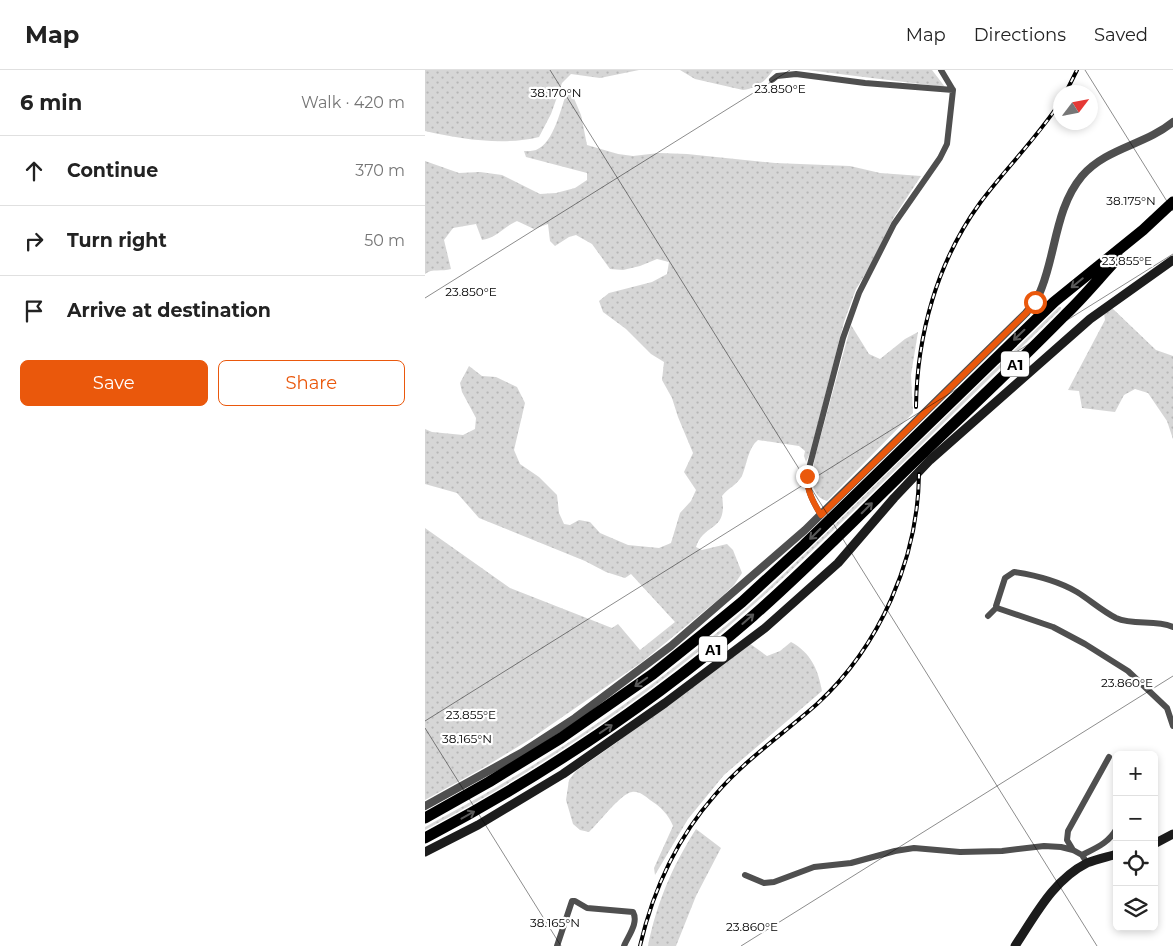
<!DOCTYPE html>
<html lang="en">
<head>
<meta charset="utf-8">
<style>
	body { margin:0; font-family:Montserrat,sans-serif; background:#f6f6f6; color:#222 }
	.controls { position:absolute; right:15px; bottom:15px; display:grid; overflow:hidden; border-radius:8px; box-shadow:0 2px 8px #0003 }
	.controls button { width:45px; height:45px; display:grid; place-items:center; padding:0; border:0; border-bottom:1px solid #e0e0e0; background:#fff; color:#222; font:25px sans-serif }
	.compass { position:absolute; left:628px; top:15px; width:45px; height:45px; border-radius:50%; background:#fff; box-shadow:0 2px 8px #0003; rotate:58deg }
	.stop { position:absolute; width:15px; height:15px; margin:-11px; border:4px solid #ea580c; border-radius:50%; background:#fff }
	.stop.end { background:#ea580c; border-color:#fff; box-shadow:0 1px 5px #0008 }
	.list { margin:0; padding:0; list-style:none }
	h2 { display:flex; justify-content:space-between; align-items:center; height:65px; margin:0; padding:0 20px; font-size:21px }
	h2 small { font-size:16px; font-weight:400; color:#767676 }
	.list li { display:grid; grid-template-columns:32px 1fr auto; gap:15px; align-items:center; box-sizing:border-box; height:70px; padding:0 20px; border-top:1px solid #e0e0e0 }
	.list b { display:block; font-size:19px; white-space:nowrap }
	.list em { font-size:16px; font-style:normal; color:#767676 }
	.actions { display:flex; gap:10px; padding:15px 20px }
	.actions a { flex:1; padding:11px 0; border:1px solid #ea580c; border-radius:8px; text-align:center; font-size:18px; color:#ea580c }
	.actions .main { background:#ea580c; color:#fff }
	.icon { flex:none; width:28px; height:28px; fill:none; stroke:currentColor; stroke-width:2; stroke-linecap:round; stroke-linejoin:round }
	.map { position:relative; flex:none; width:748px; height:876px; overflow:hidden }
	header { display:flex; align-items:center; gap:30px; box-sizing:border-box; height:70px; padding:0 25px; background:#fff; border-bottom:1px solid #e0e0e0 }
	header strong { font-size:24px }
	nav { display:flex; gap:28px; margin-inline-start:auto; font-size:18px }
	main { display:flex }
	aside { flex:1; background:#fff }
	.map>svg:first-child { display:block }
	.grass { fill:url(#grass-dots) }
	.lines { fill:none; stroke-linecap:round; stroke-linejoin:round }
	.minor { stroke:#4f4f4f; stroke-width:6 }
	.tertiary { stroke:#4f4f4f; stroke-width:8 }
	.secondary { stroke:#1c1c1c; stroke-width:9 }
	.motorway { stroke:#000; stroke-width:11 }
	.rail-casing { stroke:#000; stroke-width:4 }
	.rail { stroke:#fff; stroke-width:2; stroke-dasharray:5.5; stroke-linecap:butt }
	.oneway { stroke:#595959 }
	.route { stroke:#ea580c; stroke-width:6 }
	.ticks { fill:none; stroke:#000; stroke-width:1; stroke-opacity:0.45 }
	.labels { text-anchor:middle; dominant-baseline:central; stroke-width:4.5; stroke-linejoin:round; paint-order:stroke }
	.shield { fill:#fff; stroke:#4c4c4c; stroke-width:1 }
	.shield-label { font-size:15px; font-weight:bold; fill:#000 }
	.ticks-label { font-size:12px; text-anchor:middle; fill:#000; stroke:#fff; stroke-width:4.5; stroke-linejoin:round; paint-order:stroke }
</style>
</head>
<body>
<header>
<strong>Map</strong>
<nav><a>Map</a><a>Directions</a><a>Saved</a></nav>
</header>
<main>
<aside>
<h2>6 min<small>Walk · 420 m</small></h2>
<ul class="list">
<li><svg class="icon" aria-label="ahead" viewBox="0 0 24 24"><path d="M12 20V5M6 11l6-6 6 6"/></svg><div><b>Continue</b></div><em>370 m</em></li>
<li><svg class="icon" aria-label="right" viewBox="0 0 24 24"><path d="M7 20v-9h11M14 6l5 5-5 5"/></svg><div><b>Turn right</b></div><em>50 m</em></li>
<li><svg class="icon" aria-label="arrive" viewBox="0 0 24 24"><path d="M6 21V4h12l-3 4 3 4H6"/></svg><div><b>Arrive at destination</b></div></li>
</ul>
<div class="actions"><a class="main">Save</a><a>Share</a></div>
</aside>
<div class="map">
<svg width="748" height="876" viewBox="0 0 748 876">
	<defs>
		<pattern id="grass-dots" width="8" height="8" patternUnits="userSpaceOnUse" patternTransform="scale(1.25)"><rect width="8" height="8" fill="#d6d6d6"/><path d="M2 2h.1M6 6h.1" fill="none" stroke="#b6b6b6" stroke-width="1.8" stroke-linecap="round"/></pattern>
	</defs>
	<rect width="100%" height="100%" fill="#fff"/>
	<path class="grass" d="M 0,0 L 214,0 L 175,8 L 146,4 L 137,13 L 126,44 L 114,67 C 79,76 34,69 0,61 Z
		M 255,0 L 348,0 C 340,12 332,18 318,20 L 270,9 Z
		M 382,0 L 507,0 L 520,17 Z
		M 145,19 L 156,45 L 162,75 L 193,84 L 208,86 L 234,83 L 262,84 L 350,93 L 425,96 L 455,103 L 496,106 L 469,147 L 444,198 L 431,219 L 419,252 L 386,381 L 381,392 L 379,386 L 380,381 L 374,376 L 333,370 C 323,378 322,394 317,406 C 312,415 303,418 297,426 C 303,463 279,452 271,477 L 277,480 L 302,474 L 308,480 L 317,503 L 309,515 L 294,529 L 217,592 L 104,670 L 58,698 L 0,730 L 0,458 L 85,518 L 187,558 L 193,554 L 215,580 L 250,552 L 206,504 L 200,508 L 181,502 L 160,491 L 54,448 L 32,423 L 0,414 L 0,359 L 7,362 L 38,365 L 50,359 L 51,348 L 37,322 L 35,313 L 44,296 L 57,306 L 71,307 L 92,317 L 100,333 L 89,380 L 95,394 L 114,407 L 132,425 L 134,443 L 139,454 L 145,455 L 154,450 L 165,452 L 175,463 L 203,475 L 234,478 L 246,473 L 255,443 L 266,431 L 271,420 L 259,402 L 268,383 L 253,347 L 247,328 L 237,310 L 239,292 L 226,284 L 201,259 L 178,242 L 174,231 L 184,223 L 227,212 L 242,204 L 244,192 L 232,189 L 215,196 L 198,200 L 185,199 L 167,174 L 151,165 L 144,167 L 130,176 L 125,171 L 123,154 L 109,159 L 92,151 C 78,157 73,167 57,170 L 51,154 L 28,158 L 19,170 L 26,199 C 17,202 7,198 0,204 L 0,91 L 34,103 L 55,102 L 77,105 L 115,124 L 131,123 L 150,118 L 162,110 L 162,103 L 101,87 L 99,81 C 103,81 108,81 111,80 C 129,73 136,38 142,21 Z
		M 634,237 L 636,237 L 636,239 C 573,300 509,362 446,424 C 393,475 341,526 284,573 C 196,645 100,707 0,760 L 0,757 C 100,704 196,642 283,570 C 339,525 390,474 441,424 C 505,362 570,299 634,237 Z
		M 687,238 L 731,280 L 748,286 L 748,369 L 742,351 L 723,323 L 710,319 L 699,325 L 690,342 L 657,338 L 654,321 L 643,320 L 680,250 L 679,243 Z
		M 426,255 L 444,284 L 455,289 L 480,269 L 493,262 L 486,305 L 488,343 L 402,431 C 382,425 388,402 390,387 Z
		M 366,572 C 386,583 393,599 397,621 L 299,705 L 263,749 L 230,805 L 229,798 L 248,756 C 244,745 235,736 225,730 C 220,726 214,721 207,722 C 196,723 174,753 164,762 L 155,760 L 148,754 L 141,730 L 144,710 L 151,701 L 191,673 L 324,573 L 342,586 L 355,581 Z
		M 271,759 L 296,778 L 271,826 L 251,876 L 223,876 C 232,832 247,797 271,759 Z"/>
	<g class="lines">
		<path class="minor" d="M 347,10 L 352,6 L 371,4 L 440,13 L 528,20
			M 396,445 C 388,432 382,421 382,406 L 418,268 L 434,223 L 469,154 L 515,88 L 522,74 L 528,20 L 516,0
			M 563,546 L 572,537
			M 748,557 C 730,549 709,556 691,548 C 677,541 665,530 652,522 C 633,511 609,505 589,502 L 580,508 L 571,536 L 572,538 L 628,557 L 660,574 L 703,601 L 742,638 L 748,656
			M 648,780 L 642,770 L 643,761 L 684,687
			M 657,785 C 671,778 684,773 692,758
			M 320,805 L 339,813 L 349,812 L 389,797 L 426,793 L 470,781 L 489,778 L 535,782 L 577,781 L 619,776 L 636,777 L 648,780 L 657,785 L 662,793
			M 132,876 L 147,831 L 150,831 L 162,838 L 208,842 C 214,853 203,866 199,876"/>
		<path class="tertiary" d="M 0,736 L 96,683 L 150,648 L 246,576 L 380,460 L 601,243 C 607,235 614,227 617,217 C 631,181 631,137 657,106 C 681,78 720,75 748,52"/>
		<path class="secondary" d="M 729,774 L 748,764
			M 0,782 L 53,755 L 138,704 L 240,633 L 340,558 L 413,493 L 469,428 L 505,390 L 665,249 L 748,190
			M 590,876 C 610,846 628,810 662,793 C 671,789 682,787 692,784"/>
		<path class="motorway" d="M 0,748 L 64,712 L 136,668 L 228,604 L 278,564 L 317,532 L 379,475 L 629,232 L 718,160 L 748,132
			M 0,768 C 117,706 228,633 328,546 C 385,496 438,441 493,388 C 542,341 592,294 640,245 C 659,227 675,207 693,188"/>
		<g class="rail-casing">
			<path id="rail" d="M 641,22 L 652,0
				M 491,337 C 492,265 512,192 555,133 C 581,98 612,68 636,31
				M 215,876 C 228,820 252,768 290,725 C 320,690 358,664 392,634 C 455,576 493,489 494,404"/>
		</g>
		<use href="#rail" class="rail"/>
	</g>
	<defs><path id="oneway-shaft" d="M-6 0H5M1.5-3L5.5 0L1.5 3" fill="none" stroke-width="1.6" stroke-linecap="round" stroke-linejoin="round" transform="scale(1.25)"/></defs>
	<g class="oneway">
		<use href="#oneway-shaft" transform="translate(652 213) rotate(141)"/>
		<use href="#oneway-shaft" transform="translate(594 265) rotate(136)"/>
		<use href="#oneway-shaft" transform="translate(442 438) rotate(-45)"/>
		<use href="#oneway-shaft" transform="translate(390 464) rotate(135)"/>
		<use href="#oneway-shaft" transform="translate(323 549) rotate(-41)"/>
		<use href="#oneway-shaft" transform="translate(216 612) rotate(145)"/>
		<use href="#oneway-shaft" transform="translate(181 659) rotate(-34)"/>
		<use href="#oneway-shaft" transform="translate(43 745) rotate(-29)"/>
	</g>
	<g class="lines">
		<path class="route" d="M 382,406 C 382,421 388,432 396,445 L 601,243 L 610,232"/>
	</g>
	<path class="ticks" d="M 125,0 L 672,876M 660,0 L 748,141M 0,228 L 365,0M 0,651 L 748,184M 0,658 L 136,876M 316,876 L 748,606"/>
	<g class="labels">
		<g class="shield">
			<rect x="576" y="281.5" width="28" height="25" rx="4"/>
			<rect x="274" y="566.5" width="28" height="25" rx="4"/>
		</g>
		<g class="shield-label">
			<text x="590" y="294">Α1</text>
			<text x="288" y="579">Α1</text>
		</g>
	</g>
	<g class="ticks-label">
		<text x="355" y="23">23.850°E</text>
		<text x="131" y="27">38.170°N</text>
		<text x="706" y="135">38.175°N</text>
		<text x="702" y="195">23.855°E</text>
		<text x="46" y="226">23.850°E</text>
		<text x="702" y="617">23.860°E</text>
		<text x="46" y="649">23.855°E</text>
		<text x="42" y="673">38.165°N</text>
		<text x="130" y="857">38.165°N</text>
		<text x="327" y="861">23.860°E</text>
	</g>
</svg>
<div class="controls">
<button>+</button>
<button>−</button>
<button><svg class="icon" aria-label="locate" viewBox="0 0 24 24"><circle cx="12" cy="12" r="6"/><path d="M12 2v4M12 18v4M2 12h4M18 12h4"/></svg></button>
<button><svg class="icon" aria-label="layers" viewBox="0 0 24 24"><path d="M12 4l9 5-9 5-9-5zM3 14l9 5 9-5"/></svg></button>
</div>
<svg class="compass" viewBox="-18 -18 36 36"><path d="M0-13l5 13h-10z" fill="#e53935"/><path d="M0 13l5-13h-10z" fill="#767676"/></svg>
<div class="stop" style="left:610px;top:232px"></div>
<div class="stop end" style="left:382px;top:406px"></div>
</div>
</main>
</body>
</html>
